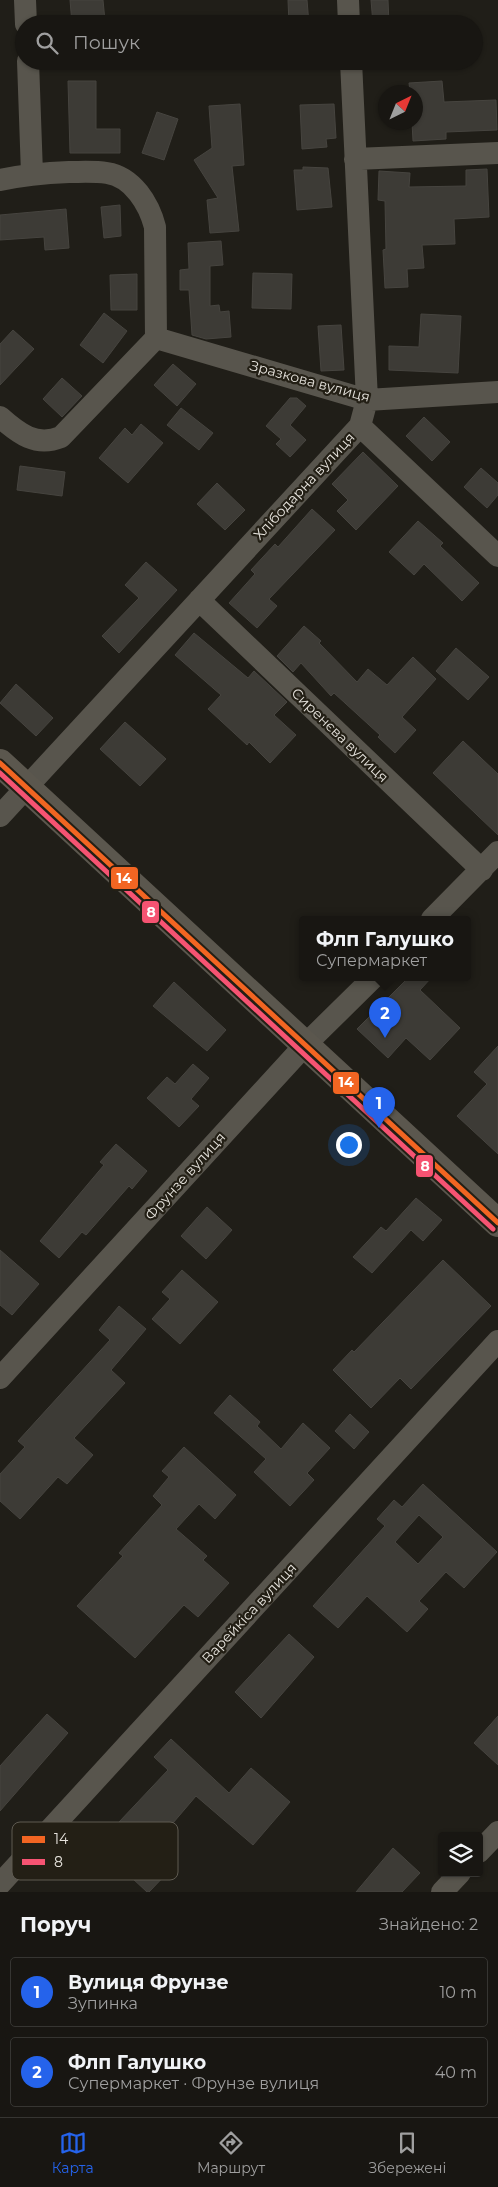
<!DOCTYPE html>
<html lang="uk">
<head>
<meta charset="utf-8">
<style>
	body { margin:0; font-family:Montserrat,sans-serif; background:#211f1b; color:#f1f3f6 }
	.controls { position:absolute; right:15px; bottom:15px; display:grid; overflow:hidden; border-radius:5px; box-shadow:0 1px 4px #0004 }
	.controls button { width:45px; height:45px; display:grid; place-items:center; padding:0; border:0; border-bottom:1px solid #363532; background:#181612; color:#f1f3f6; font:25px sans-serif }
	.compass { position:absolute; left:378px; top:85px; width:45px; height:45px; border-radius:50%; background:#181612; box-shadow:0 1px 4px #0004; rotate:43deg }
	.you { position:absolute; left:348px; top:1144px; width:18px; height:18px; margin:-12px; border:4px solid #fff; border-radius:50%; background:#1a73e8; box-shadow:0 0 0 8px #1a73e833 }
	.badge { display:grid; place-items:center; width:32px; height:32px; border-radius:50%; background:#2563eb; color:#fff; font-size:16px; font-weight:700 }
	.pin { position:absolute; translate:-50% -41px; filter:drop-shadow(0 1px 2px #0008) }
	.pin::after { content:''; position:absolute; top:26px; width:18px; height:15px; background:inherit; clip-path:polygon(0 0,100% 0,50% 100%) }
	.popup { position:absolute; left:299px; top:916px; width:172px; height:65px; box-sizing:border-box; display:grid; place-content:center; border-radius:5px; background:#181612; filter:drop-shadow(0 1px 4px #0005); font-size:16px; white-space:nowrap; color:#9f9f9f }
	.popup b { font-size:19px; color:#f1f3f6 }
	.popup::after { content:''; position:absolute; left:50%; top:100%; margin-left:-10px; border:10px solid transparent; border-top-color:#181612 }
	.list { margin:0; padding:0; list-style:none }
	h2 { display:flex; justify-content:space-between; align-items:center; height:65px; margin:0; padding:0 20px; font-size:21px }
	h2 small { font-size:16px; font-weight:400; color:#9f9f9f }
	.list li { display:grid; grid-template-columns:32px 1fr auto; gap:15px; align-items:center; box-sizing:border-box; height:70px; margin:0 10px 10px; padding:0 10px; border:1px solid #363532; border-radius:5px }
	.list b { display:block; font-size:19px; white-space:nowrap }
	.list p { margin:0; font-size:16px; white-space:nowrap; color:#9f9f9f }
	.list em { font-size:16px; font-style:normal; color:#9f9f9f }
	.icon { flex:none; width:28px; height:28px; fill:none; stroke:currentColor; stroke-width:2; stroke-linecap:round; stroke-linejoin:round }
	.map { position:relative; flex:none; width:498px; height:1892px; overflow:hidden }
	.search { position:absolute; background:#181612; box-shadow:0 1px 4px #0004; left:15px; right:15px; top:15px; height:55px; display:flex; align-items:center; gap:12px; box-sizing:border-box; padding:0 18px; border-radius:28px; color:#9f9f9f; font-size:19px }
	.sheet { height:225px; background:#181612 }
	nav { display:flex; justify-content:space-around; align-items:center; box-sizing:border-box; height:70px; border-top:1px solid #363532; background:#181612; font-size:14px; color:#9f9f9f }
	nav a { display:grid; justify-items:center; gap:2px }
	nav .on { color:#2563eb }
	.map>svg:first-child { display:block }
	.building { fill:#3d3b36; stroke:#46443f; fill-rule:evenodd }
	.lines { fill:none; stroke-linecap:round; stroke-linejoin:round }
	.street { stroke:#58554d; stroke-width:22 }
	.secondary { stroke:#5b574e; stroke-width:28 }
	.bus-1-casing { stroke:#231f15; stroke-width:9 }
	.bus-2-casing { stroke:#231f15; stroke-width:9 }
	.bus-1 { stroke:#f26522; stroke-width:5 }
	.bus-2 { stroke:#f65372; stroke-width:5 }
	.labels { text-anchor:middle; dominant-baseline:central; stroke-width:4.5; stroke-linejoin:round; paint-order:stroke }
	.street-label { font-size:14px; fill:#e6e3dd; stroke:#231f15 }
	.key { fill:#231f15; stroke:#5e5a51; stroke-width:1 }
	.key-label { font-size:14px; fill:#e6e3dd }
	.line-badge { stroke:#231f15; stroke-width:2 }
	.badge-label { font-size:14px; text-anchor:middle; font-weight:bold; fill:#fff }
</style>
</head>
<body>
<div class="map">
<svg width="498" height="1892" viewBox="0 0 498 1892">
	<rect width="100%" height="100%" fill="#201e18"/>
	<path class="building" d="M 70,0 L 103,0 L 105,21 L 72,24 Z
		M 288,0 L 307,0 L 309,24 L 289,24 Z
		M 371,0 L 388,0 L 389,24 L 373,24 Z
		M 68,81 L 96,81 L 96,129 L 120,129 L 120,153 L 70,153 Z
		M 442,81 L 444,102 L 496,100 L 497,130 L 446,132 L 446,139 L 413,141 L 412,122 L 416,122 L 416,92 L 410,92 L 409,83 Z
		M 240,104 L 244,165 L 232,166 L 239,231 L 210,233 L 207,200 L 218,198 L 194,160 L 212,148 L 209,106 Z
		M 334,104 L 336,138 L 326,139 L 327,147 L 302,149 L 300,105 Z
		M 157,112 L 178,119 L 164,160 L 142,153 Z
		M 303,167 L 328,168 L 332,207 L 297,210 L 294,170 L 303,170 Z
		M 487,169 L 489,217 L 454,219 L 455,244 L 422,245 L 424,268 L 407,269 L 408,287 L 385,288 L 383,250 L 386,249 L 385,201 L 378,200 L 379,171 L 410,173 L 409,187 L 466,186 L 466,170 Z
		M 120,205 L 121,236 L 104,238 L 101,207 Z
		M 66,209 L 69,248 L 45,250 L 44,237 L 0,240 L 0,215 Z
		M 221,241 L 223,265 L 210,266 L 210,306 L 219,305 L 220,312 L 229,311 L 231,337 L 206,339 L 192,335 L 189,290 L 180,290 L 180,270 L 189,269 L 188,243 Z
		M 253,273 L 292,274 L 291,309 L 252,308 Z
		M 137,274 L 137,310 L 111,310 L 110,275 Z
		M 104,313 L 127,331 L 103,363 L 80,345 Z
		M 421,314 L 461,316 L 458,373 L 389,370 L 389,346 L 419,347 Z
		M 341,325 L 344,370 L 321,371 L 318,326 Z
		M 13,330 L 34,349 L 0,385 L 0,344 Z
		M 173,364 L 196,384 L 177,406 L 154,385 Z
		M 62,378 L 82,396 L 62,417 L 43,399 Z
		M 290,398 L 297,398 L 306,406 L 290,425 L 306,440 L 290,457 L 276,444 L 281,439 L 266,426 Z
		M 181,408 L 213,433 L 199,450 L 167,425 Z
		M 424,417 L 450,442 L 432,461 L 406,436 Z
		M 141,424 L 163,443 L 128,483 L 99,458 L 125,428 L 132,435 Z
		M 363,452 L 398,486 L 356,530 L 337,511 L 348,500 L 332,484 Z
		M 20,466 L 65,472 L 62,496 L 17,490 Z
		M 481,468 L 498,483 L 498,495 L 487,508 L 464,487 Z
		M 217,483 L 245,510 L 225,530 L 197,504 Z
		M 312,509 L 335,530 L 269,599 L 277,606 L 257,628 L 229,603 L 255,574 L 251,570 L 275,544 L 278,547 Z
		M 418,521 L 443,543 L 440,546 L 479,583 L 462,601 L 424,564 L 414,575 L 389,552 Z
		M 146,562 L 177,590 L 119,653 L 102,636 L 139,598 L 125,585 Z
		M 304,626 L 321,641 L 319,643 L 357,682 L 368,669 L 387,685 L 413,657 L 436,679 L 402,717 L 416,730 L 395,753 L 378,737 L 380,735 L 334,693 L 331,696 L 301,663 L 293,672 L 277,656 Z
		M 194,633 L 248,678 L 254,671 L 287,702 L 274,715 L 296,735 L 270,763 L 249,742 L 247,745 L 208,709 L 221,695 L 175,655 Z
		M 456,648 L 489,677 L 468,700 L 436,671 Z
		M 16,684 L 53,718 L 36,736 L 0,703 Z
		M 125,722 L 166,759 L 140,786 L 100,749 Z
		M 463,741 L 498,774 L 498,835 L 433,773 Z
		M 409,977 L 432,977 L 420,990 L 460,1028 L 430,1060 L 406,1038 L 388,1058 L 357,1029 Z
		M 174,982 L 226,1030 L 207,1051 L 153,1006 Z
		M 498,1046 L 498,1154 L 457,1116 L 487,1084 L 474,1072 Z
		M 193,1064 L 209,1078 L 191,1099 L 199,1106 L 179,1127 L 147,1098 L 167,1077 L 175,1084 Z
		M 116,1144 L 147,1171 L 132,1189 L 129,1186 L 86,1235 L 82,1232 L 59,1258 L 40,1241 L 104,1165 L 100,1162 Z
		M 416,1198 L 442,1220 L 423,1241 L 411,1230 L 372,1273 L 353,1257 L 381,1227 L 386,1231 Z
		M 207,1207 L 232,1230 L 206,1259 L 181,1236 Z
		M 0,1250 L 39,1284 L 12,1315 L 0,1305 Z
		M 443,1260 L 491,1306 L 411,1389 L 400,1378 L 371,1408 L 333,1370 L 352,1350 L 354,1352 Z
		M 182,1270 L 218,1302 L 180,1344 L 152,1319 L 170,1299 L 162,1292 Z
		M 119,1306 L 146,1329 L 111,1370 L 125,1383 L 74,1438 L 93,1455 L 67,1484 L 58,1477 L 20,1519 L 0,1501 L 0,1474 L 25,1447 L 18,1441 L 110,1340 L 99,1330 Z
		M 230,1395 L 260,1422 L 257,1426 L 281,1449 L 303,1423 L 330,1448 L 307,1473 L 314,1480 L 290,1506 L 254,1472 L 266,1459 L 214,1413 Z
		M 350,1414 L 369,1432 L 354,1449 L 335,1431 Z
		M 184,1447 L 236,1495 L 215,1519 L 199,1504 L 176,1529 L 207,1556 L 203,1560 L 229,1583 L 198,1617 L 184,1605 L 135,1658 L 77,1606 L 123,1556 L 119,1553 L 162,1505 L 153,1496 L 169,1477 L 162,1471 Z
		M 423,1484 L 497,1552 L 464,1588 L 446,1572 L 419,1601 L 428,1609 L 407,1632 L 367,1596 L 338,1628 L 313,1606 L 385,1526 L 377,1519 L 394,1500 L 402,1507 ZM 419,1515 L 443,1537 L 418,1564 L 395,1542 Z
		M 289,1634 L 314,1657 L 261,1718 L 235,1692 Z
		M 47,1714 L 68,1733 L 0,1811 L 0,1766 Z
		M 498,1716 L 498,1765 L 474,1743 Z
		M 171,1739 L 229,1793 L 251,1768 L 290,1802 L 253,1845 L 196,1796 L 150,1850 L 171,1869 L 149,1892 L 147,1892 L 132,1878 L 138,1872 L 103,1839 L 168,1770 L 154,1757 Z
		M 393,1848 L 420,1873 L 402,1892 L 356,1892 Z"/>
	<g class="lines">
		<path class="street" d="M 25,0 L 26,24
			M 348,0 L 349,24
			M 28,61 L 32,174
			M 355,159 L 498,153
			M 0,180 C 23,175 45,173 69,172 C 81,172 94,171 107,173 C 133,177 149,204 155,227 L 156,338 L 61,437 C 36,447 19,434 0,417
			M 156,338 L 367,400 L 498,392
			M 360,426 L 498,556
			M 199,600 L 482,870
			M 0,816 L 360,426 L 367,400 L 351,61
			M 432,919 L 498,852
			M 0,1378 L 306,1044 L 374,977
			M 479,1852 L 498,1832
			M 0,1884 L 498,1341
			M 442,1892 L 460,1873"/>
		<path class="secondary" d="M 0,763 L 498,1223"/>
		<g class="bus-1-casing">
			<path id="bus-1" d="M 0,763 L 498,1223"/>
		</g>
		<g class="bus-2-casing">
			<path id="bus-2" d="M 0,773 L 493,1229"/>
		</g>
		<use href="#bus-1" class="bus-1"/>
		<use href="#bus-2" class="bus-2"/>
	</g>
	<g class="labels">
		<g class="street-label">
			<text transform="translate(310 381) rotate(15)">Зразкова вулиця</text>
			<text transform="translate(304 486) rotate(-47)">Хлібодарна вулиця</text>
			<text transform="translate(340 735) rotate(44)">Сиренєва вулиця</text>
			<text transform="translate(185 1176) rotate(-48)">Фрунзе вулиця</text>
			<text transform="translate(249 1613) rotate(-47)">Варейкіса вулиця</text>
		</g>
	</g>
	<rect x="12" y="1822" width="166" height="58" rx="8" class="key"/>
	<rect x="22" y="1836" width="23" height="7" fill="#f26522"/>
	<rect x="22" y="1859" width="23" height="6" fill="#f65372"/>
	<g class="key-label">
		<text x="54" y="1844">14</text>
		<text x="54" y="1867">8</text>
	</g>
	<g class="line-badge">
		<rect x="110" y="866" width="29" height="24" rx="5" fill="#f26522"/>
		<rect x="141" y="900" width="19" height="24" rx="5" fill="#f65372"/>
		<rect x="332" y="1071" width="28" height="24" rx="5" fill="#f26522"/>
		<rect x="415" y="1154" width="19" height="24" rx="5" fill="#f65372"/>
	</g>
	<g class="badge-label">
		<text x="124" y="883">14</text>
		<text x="151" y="917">8</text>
		<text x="346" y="1087">14</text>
		<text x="425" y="1171">8</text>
	</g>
</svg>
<div class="controls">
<button><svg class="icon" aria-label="layers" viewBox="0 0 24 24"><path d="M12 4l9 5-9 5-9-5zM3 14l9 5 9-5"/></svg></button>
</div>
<svg class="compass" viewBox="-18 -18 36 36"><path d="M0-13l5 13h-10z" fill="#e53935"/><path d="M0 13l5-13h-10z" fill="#9f9f9f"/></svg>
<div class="you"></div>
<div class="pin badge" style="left:379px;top:1128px">1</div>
<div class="pin badge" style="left:385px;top:1038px">2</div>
<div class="popup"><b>Флп Галушко</b>Супермаркет</div>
<div class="search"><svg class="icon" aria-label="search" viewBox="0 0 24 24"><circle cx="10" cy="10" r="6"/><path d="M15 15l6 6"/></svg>Пошук</div>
</div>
<section class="sheet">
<h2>Поруч<small>Знайдено: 2</small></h2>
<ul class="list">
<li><span class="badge">1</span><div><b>Вулиця Фрунзе</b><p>Зупинка</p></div><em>10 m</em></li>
<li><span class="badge">2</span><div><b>Флп Галушко</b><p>Супермаркет · Фрунзе вулиця</p></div><em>40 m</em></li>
</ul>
</section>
<nav>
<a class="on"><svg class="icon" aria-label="map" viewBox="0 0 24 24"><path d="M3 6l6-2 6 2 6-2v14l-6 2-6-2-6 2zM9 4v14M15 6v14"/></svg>Карта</a>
<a><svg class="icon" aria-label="directions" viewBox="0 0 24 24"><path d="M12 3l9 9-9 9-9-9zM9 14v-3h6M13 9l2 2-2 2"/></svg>Маршрут</a>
<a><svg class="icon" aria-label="saved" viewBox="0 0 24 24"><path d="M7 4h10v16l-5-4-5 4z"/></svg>Збережені</a>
</nav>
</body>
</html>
